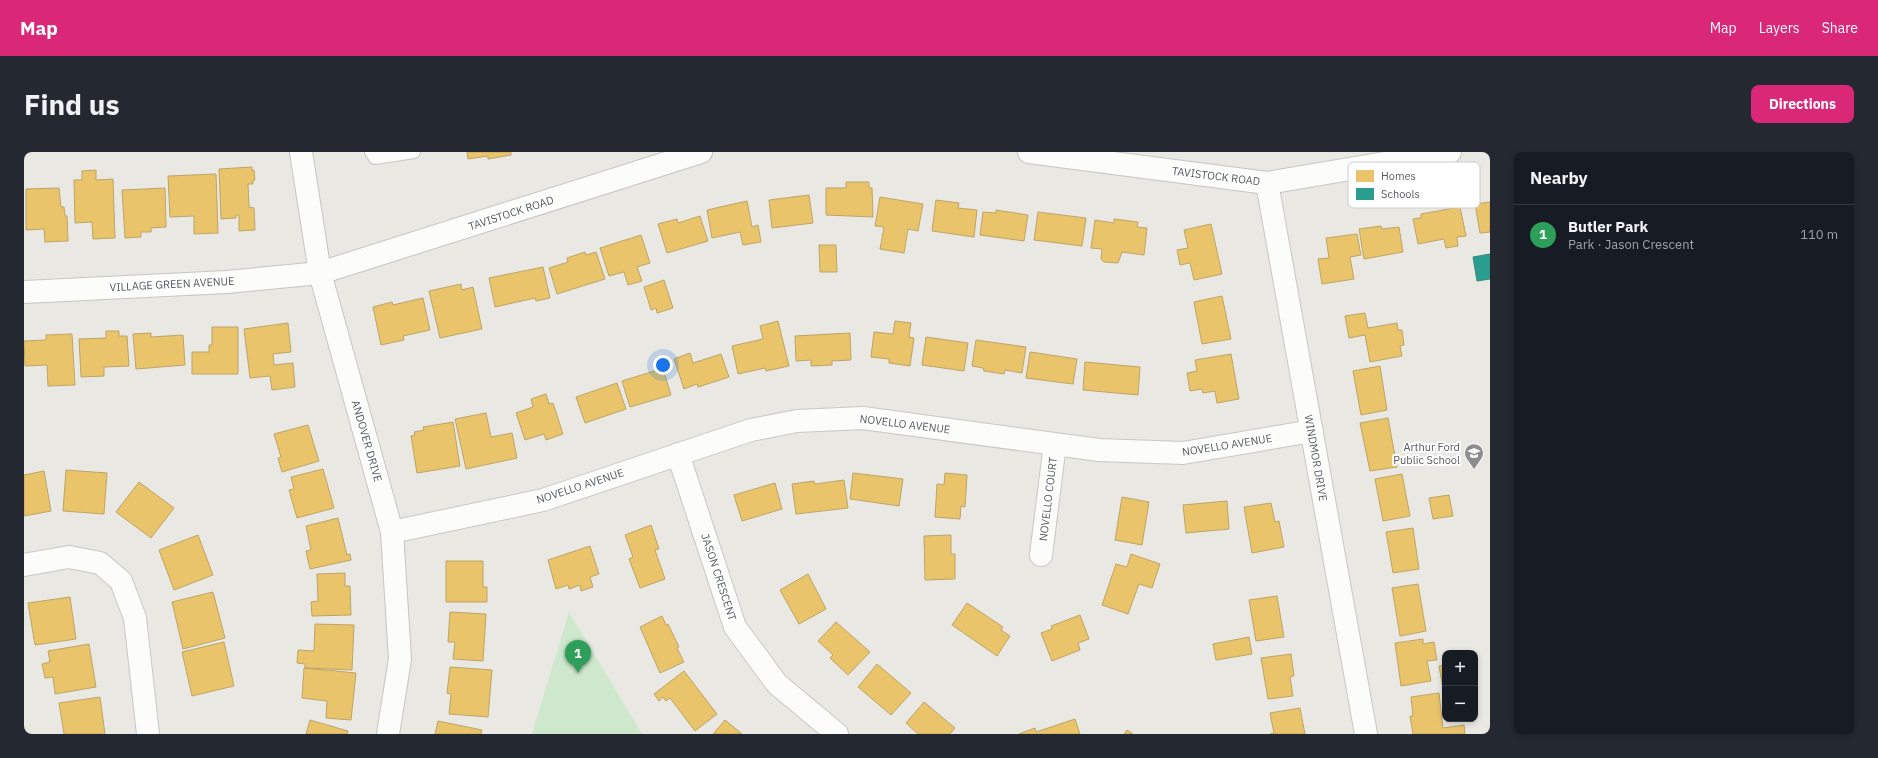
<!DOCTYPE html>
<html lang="en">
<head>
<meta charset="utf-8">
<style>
	body { margin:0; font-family:"IBM Plex Sans",sans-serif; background:#242831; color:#f1f3f6 }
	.controls { position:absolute; right:12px; bottom:12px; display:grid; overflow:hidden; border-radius:8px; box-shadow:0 2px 6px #0003 }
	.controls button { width:36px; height:36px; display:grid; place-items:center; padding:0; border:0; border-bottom:1px solid #363941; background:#171b24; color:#f1f3f6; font:20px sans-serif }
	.you { position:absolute; left:639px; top:213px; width:14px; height:14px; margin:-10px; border:3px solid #fff; border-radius:50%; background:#1a73e8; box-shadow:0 0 0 6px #1a73e833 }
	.badge { display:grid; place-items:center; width:26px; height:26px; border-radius:50%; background:#db2777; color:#fff; font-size:13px; font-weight:700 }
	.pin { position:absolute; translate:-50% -33px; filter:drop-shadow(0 1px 2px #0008) }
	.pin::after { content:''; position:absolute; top:21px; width:14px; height:12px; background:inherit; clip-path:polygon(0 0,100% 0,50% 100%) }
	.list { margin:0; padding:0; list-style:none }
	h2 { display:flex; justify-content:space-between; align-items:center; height:52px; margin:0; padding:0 16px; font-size:17px }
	h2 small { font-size:13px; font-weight:400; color:#9ea1a6 }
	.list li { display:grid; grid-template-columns:26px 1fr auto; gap:12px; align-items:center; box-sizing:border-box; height:60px; padding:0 16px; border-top:1px solid #363941 }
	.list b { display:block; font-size:15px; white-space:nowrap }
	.list p { margin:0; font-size:13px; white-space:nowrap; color:#9ea1a6 }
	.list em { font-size:13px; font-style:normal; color:#9ea1a6 }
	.map { position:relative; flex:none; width:1466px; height:582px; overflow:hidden; border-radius:8px }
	header { display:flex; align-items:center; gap:24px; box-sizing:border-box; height:56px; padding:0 20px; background:#db2777; color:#fff }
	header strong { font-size:19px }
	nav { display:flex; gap:22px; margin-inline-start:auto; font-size:14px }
	.intro { display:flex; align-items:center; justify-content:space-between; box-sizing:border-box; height:96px; padding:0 24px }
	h1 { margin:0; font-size:28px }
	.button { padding:10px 18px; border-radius:8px; background:#db2777; color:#fff; font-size:14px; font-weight:700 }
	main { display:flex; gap:24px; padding:0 24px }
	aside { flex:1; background:#171b24; border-radius:8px; box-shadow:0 2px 6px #0003 }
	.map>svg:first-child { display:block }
	.green { fill:#cee8cd }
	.homes { fill:#e9c46a; stroke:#bda467 }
	.schools { fill:#2a9d8f; stroke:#388981 }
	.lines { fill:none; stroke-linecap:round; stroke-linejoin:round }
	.lane-casing { stroke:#c7c7c6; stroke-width:14 }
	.street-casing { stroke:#c7c7c6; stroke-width:24 }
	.secondary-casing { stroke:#c5c5c4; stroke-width:24 }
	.lane { stroke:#fcfcfb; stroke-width:12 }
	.street { stroke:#fcfcfb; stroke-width:22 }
	.secondary { stroke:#fcfcfb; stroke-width:22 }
	.labels { text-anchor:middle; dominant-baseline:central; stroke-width:4; stroke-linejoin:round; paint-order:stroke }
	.street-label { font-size:11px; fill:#575b61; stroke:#fff }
	.poi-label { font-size:11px; fill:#575b61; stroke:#fff; text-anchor:end }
	.key { fill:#fff; stroke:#cdced0; stroke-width:1 }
	.key-label { font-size:11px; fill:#575b61 }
</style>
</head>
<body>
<header>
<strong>Map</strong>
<nav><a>Map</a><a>Layers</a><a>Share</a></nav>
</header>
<div class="intro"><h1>Find us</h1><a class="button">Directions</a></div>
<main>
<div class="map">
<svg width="1466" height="582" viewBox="0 0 1466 582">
	<rect width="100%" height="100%" fill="#eae8e2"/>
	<path class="green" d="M 545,460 L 618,582 L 508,582 Z"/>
	<path class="homes" d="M 443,0 L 487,0 L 487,3 L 464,7 L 464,4 L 444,7 Z
		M 228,15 L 228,19 L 230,18 L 231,28 L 229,28 L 229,32 L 224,32 L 225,55 L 230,56 L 231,78 L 215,79 L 215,63 L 212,63 L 212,66 L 197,67 L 195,17 Z
		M 72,18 L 72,28 L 89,27 L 91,86 L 69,87 L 68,70 L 51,71 L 50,28 L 58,28 L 58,19 Z
		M 192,22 L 194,81 L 170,82 L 170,64 L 146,65 L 144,24 Z
		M 822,30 L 845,30 L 845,36 L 848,36 L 849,65 L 802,63 L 802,36 L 822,36 Z
		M 35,36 L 37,55 L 40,55 L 41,64 L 43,64 L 44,89 L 21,90 L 20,77 L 2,78 L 2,37 Z
		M 141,36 L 142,75 L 127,76 L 127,80 L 117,80 L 117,85 L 101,86 L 98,38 Z
		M 785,43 L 789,71 L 748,76 L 745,48 Z
		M 856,45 L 899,52 L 894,79 L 884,77 L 880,101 L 856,97 L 860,75 L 851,74 Z
		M 912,48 L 935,51 L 934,56 L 953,58 L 950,85 L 908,79 Z
		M 723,49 L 728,75 L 734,73 L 737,90 L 719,93 L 716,80 L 688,86 L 683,58 Z
		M 1466,50 L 1466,80 L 1456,81 L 1451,52 Z
		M 1436,55 L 1442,84 L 1433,85 L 1434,94 L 1422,96 L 1420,87 L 1394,92 L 1389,67 L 1397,66 L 1397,62 Z
		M 972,58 L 1004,63 L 1000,89 L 956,83 L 959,60 L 972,61 Z
		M 1014,60 L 1062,66 L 1058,94 L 1010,88 Z
		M 676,64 L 684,89 L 643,101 L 634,72 L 653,67 L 654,71 Z
		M 1090,67 L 1114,70 L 1113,75 L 1123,76 L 1120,103 L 1098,100 L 1094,111 L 1080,110 L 1077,107 L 1078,97 L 1067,96 L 1071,68 L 1090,71 Z
		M 1187,72 L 1198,122 L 1170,128 L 1166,111 L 1156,113 L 1153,98 L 1164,96 L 1160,78 Z
		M 1357,74 L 1358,77 L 1375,75 L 1379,100 L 1340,107 L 1335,77 Z
		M 1333,82 L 1337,103 L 1326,105 L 1330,127 L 1298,132 L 1294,107 L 1305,106 L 1302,86 Z
		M 617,83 L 626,111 L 613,115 L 618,129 L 604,133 L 600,120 L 585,124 L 576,96 Z
		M 795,93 L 812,93 L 813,120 L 796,120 Z
		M 561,100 L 562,103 L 572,100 L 581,127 L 533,142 L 525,116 L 544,110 L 543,106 Z
		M 519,115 L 526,146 L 512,149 L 511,146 L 471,155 L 465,126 Z
		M 640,128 L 649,156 L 633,161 L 632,156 L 627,158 L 620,135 Z
		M 437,132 L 438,138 L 449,135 L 458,177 L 416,186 L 405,139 Z
		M 1198,144 L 1207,187 L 1178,192 L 1170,150 Z
		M 399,146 L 406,178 L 379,184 L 380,188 L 357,193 L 349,155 L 368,150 L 369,153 Z
		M 1341,161 L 1344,176 L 1373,171 L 1374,178 L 1378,178 L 1380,193 L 1376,194 L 1378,204 L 1346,210 L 1341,183 L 1325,186 L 1321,164 Z
		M 754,169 L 765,214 L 742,219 L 741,216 L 714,222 L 708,194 L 739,187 L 736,174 Z
		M 871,169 L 887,171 L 885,185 L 890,186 L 886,214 L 865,211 L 865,207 L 847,205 L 850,180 L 869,182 Z
		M 264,171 L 267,200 L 249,202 L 250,213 L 269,211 L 271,235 L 248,238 L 246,224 L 226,226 L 220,177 Z
		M 188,175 L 214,175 L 214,222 L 168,222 L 168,200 L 185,200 L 185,193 L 188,193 Z
		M 82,179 L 95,179 L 95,184 L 103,184 L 105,214 L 80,215 L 80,224 L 57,225 L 55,187 L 82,186 Z
		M 127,181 L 127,185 L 159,183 L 161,213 L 112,217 L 109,182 Z
		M 826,181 L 827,208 L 808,209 L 808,213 L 787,214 L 787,208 L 772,209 L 771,184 Z
		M 48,182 L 51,233 L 24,234 L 23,213 L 1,214 L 0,189 L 22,188 L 22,183 Z
		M 902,185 L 944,191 L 940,219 L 898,213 Z
		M 952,188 L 1002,195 L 998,221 L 981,218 L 980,222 L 960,219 L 959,216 L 948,214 Z
		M 1006,200 L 1053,207 L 1049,232 L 1002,226 Z
		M 666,201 L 669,211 L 697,202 L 705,225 L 674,235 L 673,232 L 660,237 L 650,207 Z
		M 1207,202 L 1215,247 L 1193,251 L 1191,239 L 1179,241 L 1178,237 L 1166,239 L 1163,221 L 1173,219 L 1171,208 Z
		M 642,204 L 645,215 L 639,217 L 647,243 L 606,255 L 598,229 L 640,216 L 637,205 Z
		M 1061,210 L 1116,215 L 1114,243 L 1059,238 Z
		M 1356,214 L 1363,258 L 1337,263 L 1329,219 Z
		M 593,231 L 602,257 L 561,271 L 552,245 Z
		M 522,242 L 525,252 L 529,251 L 539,282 L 522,288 L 520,282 L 501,288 L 492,261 L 509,255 L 507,247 Z
		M 462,261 L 467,285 L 488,281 L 493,306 L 442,317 L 431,267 Z
		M 1364,266 L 1373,315 L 1346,319 L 1336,271 Z
		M 429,270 L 436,314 L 393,321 L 387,284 L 391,283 L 390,280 L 400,278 L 399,275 Z
		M 284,273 L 295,309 L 258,320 L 254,306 L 257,305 L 250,282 Z
		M 299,317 L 310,356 L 273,366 L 265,338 L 270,337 L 267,325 Z
		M 42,318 L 83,321 L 80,362 L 39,359 Z
		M 20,319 L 27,359 L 0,364 L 0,323 Z
		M 829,321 L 879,327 L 875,354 L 826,347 Z
		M 921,321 L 943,323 L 941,355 L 937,354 L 936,367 L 911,365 L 913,332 L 920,333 Z
		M 1378,322 L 1386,364 L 1359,369 L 1351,327 Z
		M 820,328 L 824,356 L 772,362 L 768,332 L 790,329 L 791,332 Z
		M 115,330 L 150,356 L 127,386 L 92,360 Z
		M 751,331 L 758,357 L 718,369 L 710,343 Z
		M 1425,343 L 1429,364 L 1409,367 L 1405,346 Z
		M 1098,345 L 1125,350 L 1118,393 L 1091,388 Z
		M 1203,349 L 1205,377 L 1162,381 L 1159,353 Z
		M 1247,351 L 1251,370 L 1255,369 L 1260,395 L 1228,401 L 1220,355 Z
		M 314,366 L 323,403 L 326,402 L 327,408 L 286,417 L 282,399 L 287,398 L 282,374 Z
		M 627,373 L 635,397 L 631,398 L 641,427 L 616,436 L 605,407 L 609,405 L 601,383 Z
		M 1389,376 L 1395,417 L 1369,421 L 1362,380 Z
		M 174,383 L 189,423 L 150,438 L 135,398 Z
		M 927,383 L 927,402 L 931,402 L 931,427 L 901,428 L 900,384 Z
		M 566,394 L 575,422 L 566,425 L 569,435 L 557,439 L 556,433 L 545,437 L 544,433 L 532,437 L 524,408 Z
		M 1107,402 L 1136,412 L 1128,436 L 1115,432 L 1104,462 L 1078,453 L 1092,412 L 1103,415 Z
		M 422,409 L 459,409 L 459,435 L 463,435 L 463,450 L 422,450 Z
		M 321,421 L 321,434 L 326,434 L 327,463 L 288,464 L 287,450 L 294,449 L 293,422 Z
		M 784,422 L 802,457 L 775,472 L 756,438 Z
		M 1394,432 L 1402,479 L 1376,484 L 1368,436 Z
		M 189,440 L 201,486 L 159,497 L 148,450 Z
		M 1253,444 L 1260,485 L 1232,489 L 1225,448 Z
		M 46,445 L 52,487 L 11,493 L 4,451 Z
		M 943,451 L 979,475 L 977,478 L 986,484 L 973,504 L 928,473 Z
		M 426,460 L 462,462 L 459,509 L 429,507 L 431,490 L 424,490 Z
		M 1056,463 L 1065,487 L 1054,491 L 1056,498 L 1028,509 L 1017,481 L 1028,477 L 1027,474 Z
		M 638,464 L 642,473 L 644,472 L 655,495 L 653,496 L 660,510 L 636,521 L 616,475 Z
		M 812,470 L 846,500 L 824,523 L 806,506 L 809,503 L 794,489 Z
		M 291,472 L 330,473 L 328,518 L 281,516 L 281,512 L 273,511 L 274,498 L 290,499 Z
		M 1225,485 L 1228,502 L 1192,508 L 1189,492 Z
		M 1399,487 L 1399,492 L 1410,490 L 1413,508 L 1403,509 L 1407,529 L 1377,534 L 1371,491 Z
		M 200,490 L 210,534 L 168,544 L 158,500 Z
		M 65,492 L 72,535 L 31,542 L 29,525 L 21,526 L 18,512 L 26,510 L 24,499 Z
		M 1267,502 L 1270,524 L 1266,525 L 1269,544 L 1244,547 L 1237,506 Z
		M 853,512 L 887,541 L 867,563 L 834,535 Z
		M 1421,513 L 1421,535 L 1419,536 L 1415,514 Z
		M 426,515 L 468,518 L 464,565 L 425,562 L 427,542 L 423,541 Z
		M 280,516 L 332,521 L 327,568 L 302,566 L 303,549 L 278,546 Z
		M 660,519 L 693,562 L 671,579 L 646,546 L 642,549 L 639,545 L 635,549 L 630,542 Z
		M 1415,541 L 1419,576 L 1440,573 L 1441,582 L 1389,582 L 1386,564 L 1389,564 L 1387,545 Z
		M 76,545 L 81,582 L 40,582 L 35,551 Z
		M 900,550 L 931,576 L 926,582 L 894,582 L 882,571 Z
		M 1276,556 L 1281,582 L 1246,582 L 1250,581 L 1246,561 Z
		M 1051,567 L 1056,582 L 995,582 L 1011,576 L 1012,580 Z
		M 286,568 L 324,579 L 323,582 L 282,582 Z
		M 701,568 L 712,577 L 718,582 L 689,582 Z
		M 414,569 L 458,578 L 457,582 L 411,582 Z
		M 1103,578 L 1109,582 L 1100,582 Z"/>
	<path class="schools" d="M 1466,102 L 1466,127 L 1453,129 L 1449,105 Z"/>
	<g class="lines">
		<g class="lane-casing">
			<path id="lane" d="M 347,0 L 351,6 L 390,0"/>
		</g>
		<g class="street-casing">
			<path id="street" d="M 1243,31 L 1342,582
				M 654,302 L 711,475 L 753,532 L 813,582
				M 368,380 L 519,348 L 727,278 L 773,269 L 839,266 L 1075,298 L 1159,301 L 1288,279
				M 1017,403 L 1031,292
				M 0,413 L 45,405 L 76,411 L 97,429 L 111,466 L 124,582"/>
		</g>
		<g class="secondary-casing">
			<path id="secondary" d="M 277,0 L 296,121 L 368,380 L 376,507 L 364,582
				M 1005,0 L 1243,31 L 1426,0
				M 0,140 L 203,130 L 296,121 L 677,0"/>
		</g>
		<use href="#lane" class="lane"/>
		<use href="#street" class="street"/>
		<use href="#secondary" class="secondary"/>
	</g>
	<defs>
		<g id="school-pin" transform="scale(1)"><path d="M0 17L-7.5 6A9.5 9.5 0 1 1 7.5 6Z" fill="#8a8c8e" stroke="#fff"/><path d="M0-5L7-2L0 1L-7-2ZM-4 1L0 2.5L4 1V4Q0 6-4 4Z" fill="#fff"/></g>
	</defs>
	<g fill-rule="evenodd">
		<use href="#school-pin" x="1450" y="301"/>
	</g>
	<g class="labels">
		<g class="street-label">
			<text transform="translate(1192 24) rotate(7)">TAVISTOCK ROAD</text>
			<text transform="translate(487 61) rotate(-18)">TAVISTOCK ROAD</text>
			<text transform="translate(148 132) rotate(-3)">VILLAGE GREEN AVENUE</text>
			<text transform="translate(881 272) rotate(7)">NOVELLO AVENUE</text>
			<text transform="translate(343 289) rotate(74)">ANDOVER DRIVE</text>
			<text transform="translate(1203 293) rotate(-9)">NOVELLO AVENUE</text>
			<text transform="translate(1292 306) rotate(80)">WINDMOR DRIVE</text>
			<text transform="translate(556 334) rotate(-18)">NOVELLO AVENUE</text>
			<text transform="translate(1024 347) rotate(-83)">NOVELLO COURT</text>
			<text transform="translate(695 425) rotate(72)">JASON CRESCENT</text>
		</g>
		<g class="poi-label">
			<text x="1436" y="295">Arthur Ford<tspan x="1436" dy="13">Public School</tspan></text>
		</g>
	</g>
	<rect x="1324" y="10" width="132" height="46" rx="6" class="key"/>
	<rect x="1332" y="18" width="18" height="12" fill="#e9c46a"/>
	<rect x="1332" y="36" width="18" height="12" fill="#2a9d8f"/>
	<g class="key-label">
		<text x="1357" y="28">Homes</text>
		<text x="1357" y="46">Schools</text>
	</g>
</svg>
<div class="controls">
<button>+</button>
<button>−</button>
</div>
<div class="you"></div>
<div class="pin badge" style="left:554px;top:521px;background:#2e9e5b">1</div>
</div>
<aside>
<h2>Nearby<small></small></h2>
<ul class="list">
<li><span class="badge" style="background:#2e9e5b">1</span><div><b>Butler Park</b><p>Park · Jason Crescent</p></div><em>110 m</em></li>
</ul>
</aside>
</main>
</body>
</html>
